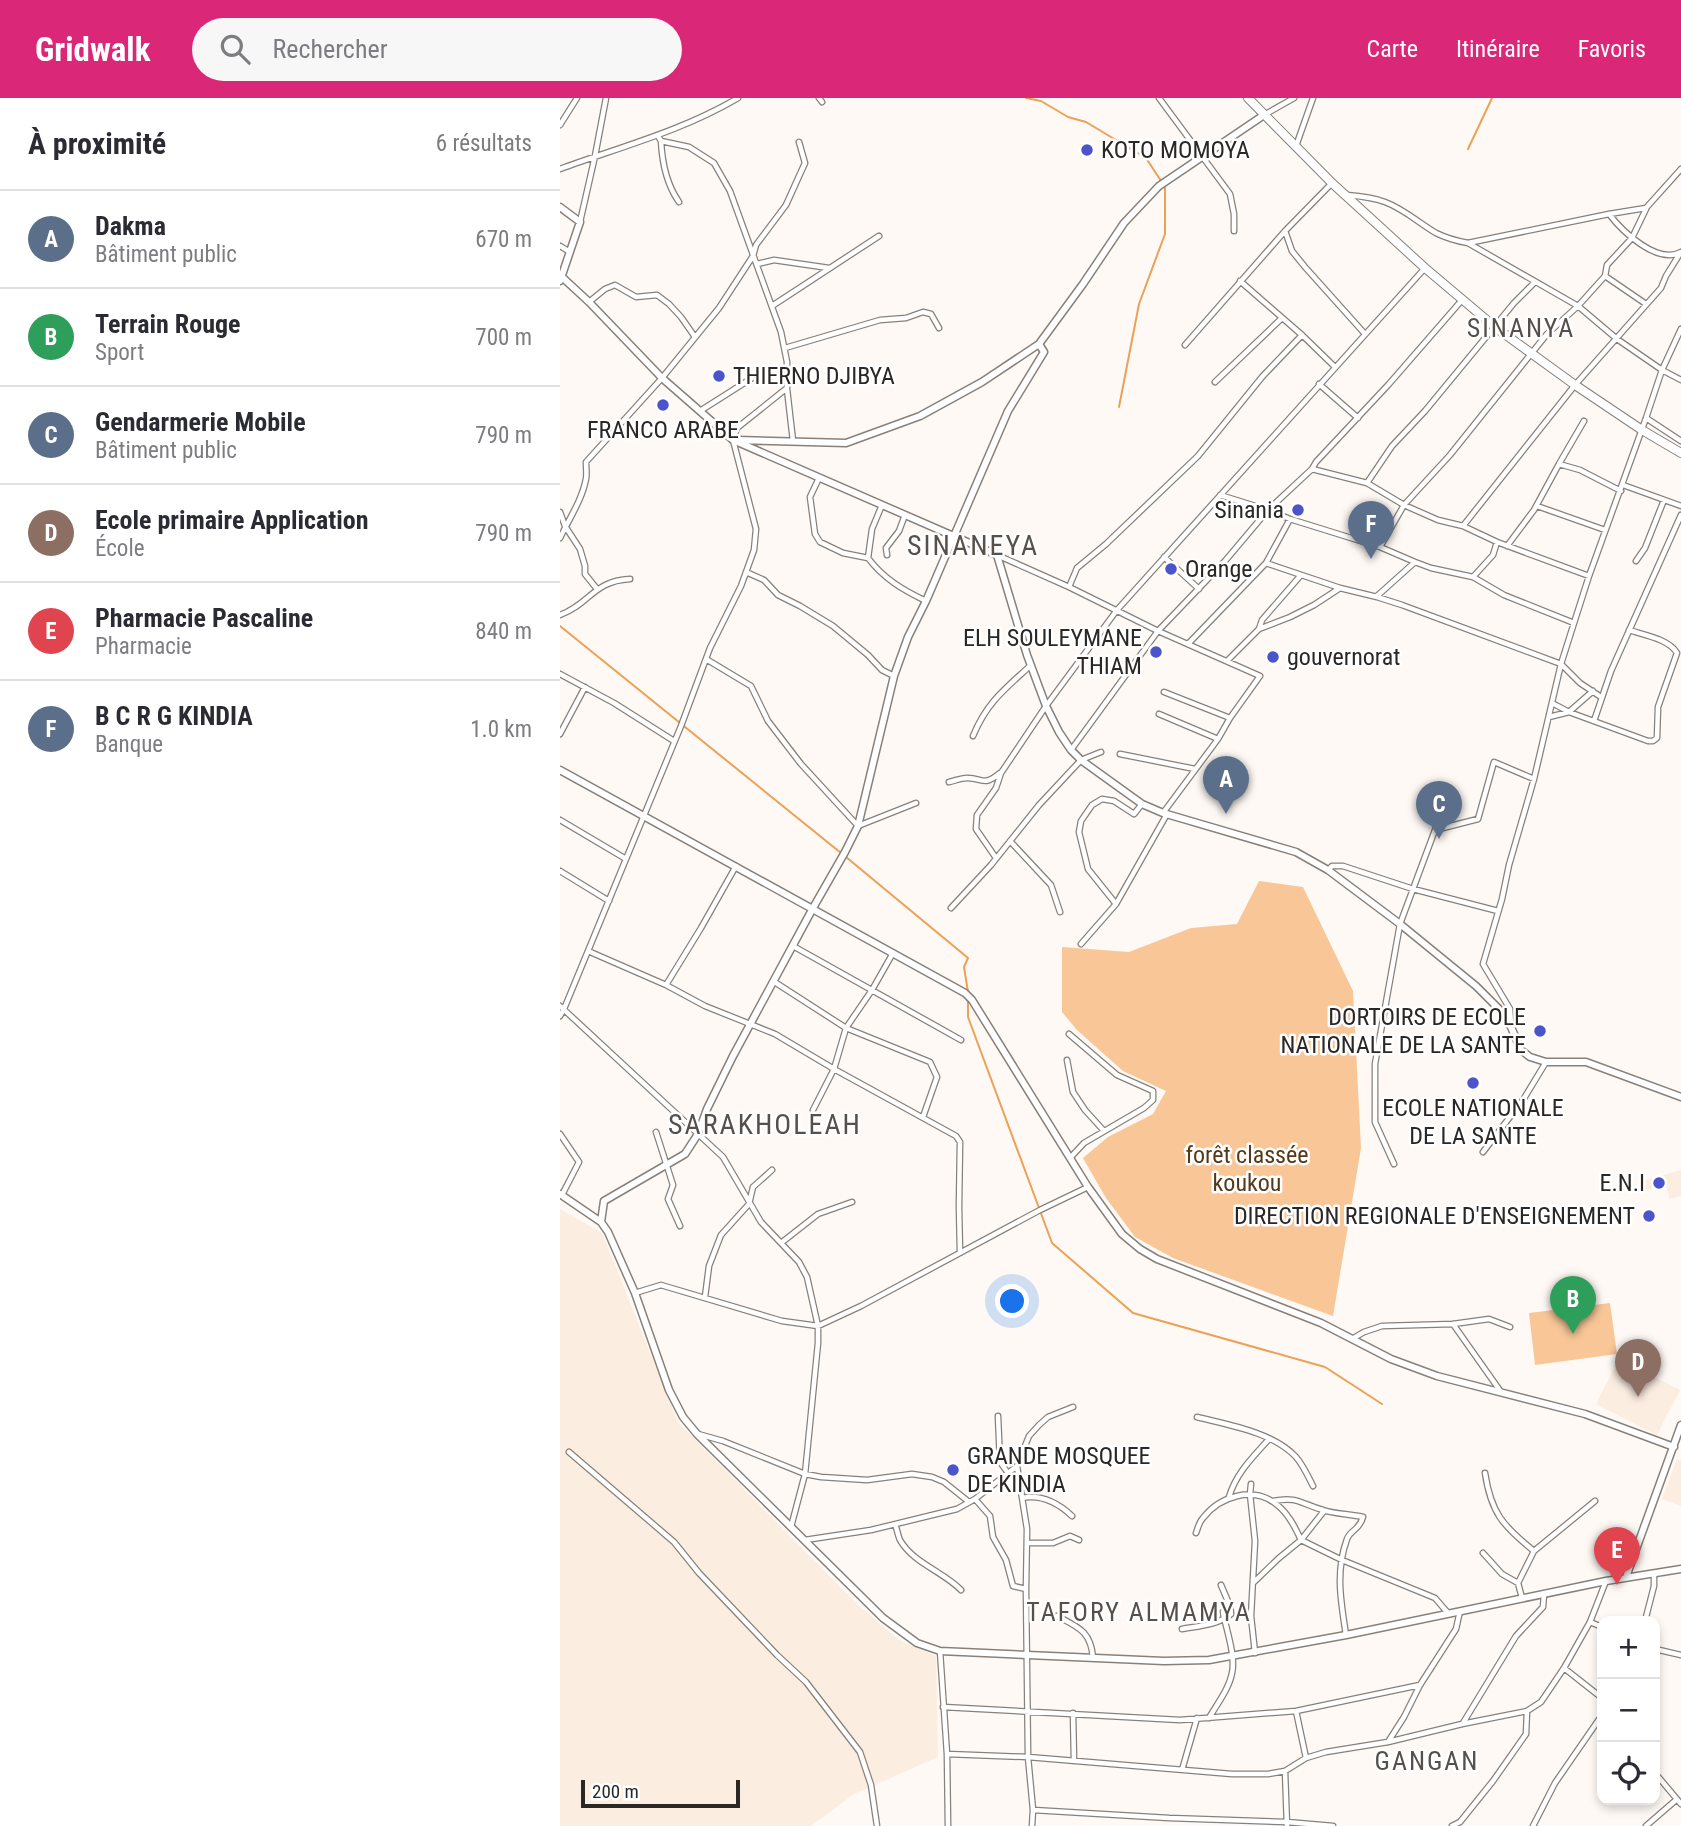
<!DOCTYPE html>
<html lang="fr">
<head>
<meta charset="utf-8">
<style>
	body { margin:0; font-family:"Roboto Condensed",sans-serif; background:#f7f7f7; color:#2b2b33 }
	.controls { position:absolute; right:21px; bottom:21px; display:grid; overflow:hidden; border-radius:14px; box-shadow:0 4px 10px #0003 }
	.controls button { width:63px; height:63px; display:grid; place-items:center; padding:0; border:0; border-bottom:2px solid #e1e1e2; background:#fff; color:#2b2b33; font:35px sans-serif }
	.scale { position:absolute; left:21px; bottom:18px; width:159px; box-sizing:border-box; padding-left:7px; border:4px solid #2a2725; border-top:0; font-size:19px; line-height:24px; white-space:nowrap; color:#2a2725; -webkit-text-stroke:5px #fff; paint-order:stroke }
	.you { position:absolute; left:453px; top:1204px; width:24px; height:24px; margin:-18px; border:5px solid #fff; border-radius:50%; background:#1a73e8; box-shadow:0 0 0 10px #1a73e833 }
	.badge { display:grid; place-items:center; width:46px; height:46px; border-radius:50%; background:#db2777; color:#fff; font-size:23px; font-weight:700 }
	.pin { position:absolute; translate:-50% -58px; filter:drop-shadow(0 2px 4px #0008) }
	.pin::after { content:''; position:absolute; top:37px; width:24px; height:21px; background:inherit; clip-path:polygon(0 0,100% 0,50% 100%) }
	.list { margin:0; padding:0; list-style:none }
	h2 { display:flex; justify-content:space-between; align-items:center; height:91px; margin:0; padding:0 28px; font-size:30px }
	h2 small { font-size:23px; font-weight:400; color:#7c7c81 }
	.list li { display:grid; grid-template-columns:46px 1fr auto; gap:21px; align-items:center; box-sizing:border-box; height:98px; padding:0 28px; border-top:2px solid #e1e1e2 }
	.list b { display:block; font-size:26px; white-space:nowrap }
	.list p { margin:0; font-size:23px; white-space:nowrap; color:#7c7c81 }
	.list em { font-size:23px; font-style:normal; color:#7c7c81 }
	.icon { flex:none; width:38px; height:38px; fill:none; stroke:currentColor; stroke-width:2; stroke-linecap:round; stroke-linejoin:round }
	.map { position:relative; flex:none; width:1121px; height:1728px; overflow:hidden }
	header { display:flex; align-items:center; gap:42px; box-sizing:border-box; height:98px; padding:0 35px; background:#db2777; color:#fff }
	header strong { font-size:33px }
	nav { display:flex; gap:38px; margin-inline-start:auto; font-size:24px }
	.search { width:490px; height:63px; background:#f7f7f7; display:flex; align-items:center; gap:18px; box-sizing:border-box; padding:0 24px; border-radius:38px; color:#7c7c81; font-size:26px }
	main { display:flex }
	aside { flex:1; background:#fff }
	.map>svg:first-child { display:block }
	.built { fill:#fbede0 }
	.green { fill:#f8c697 }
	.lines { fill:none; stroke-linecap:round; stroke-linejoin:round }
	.stream { stroke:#eba156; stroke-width:2 }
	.street-casing { stroke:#88817a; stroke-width:7 }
	.secondary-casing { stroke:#88817a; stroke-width:9 }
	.highway-casing { stroke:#88817a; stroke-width:10 }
	.street { stroke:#fff; stroke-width:4.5 }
	.secondary { stroke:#fff; stroke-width:6 }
	.highway { stroke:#fff; stroke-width:8 }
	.poi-dot { fill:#4b54ca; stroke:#fff; stroke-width:2.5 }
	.labels { text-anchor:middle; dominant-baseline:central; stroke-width:5; stroke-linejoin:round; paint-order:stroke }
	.poi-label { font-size:24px; fill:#2a2725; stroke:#fff; text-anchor:start }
	.park-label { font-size:24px; fill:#573919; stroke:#fff }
	.neighbourhood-label { font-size:26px; letter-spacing:2px; fill:#56504a; stroke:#fff }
	.quarter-label { font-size:28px; letter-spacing:2px; fill:#56504a; stroke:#fff }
</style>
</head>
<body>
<header>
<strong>Gridwalk</strong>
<div class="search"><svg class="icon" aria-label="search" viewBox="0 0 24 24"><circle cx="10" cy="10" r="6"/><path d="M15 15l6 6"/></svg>Rechercher</div>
<nav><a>Carte</a><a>Itinéraire</a><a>Favoris</a></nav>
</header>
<main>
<aside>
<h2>À proximité<small>6 résultats</small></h2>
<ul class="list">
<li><span class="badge" style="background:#5c6f8a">A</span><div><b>Dakma</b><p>Bâtiment public</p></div><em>670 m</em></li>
<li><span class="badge" style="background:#2e9e5b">B</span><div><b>Terrain Rouge</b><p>Sport</p></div><em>700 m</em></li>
<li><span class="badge" style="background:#5c6f8a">C</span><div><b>Gendarmerie Mobile</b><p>Bâtiment public</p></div><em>790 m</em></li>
<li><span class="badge" style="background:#8d6e63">D</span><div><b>Ecole primaire Application</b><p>École</p></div><em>790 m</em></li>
<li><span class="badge" style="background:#e0444e">E</span><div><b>Pharmacie Pascaline</b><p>Pharmacie</p></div><em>840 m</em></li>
<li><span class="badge" style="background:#5c6f8a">F</span><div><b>B C R G KINDIA</b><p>Banque</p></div><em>1.0 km</em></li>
</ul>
</aside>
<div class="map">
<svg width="1121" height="1728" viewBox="0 0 1121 1728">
	<rect width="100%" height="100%" fill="#fef9f5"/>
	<path class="built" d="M 1121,1072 L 1121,1098 L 1110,1101 L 1106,1087 L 1080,1093 L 1078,1084 Z
		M 0,1111 L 42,1135 L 118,1324 L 299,1508 L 339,1542 L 376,1558 L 378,1659 L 294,1696 L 251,1728 L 0,1728 Z
		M 1059,1261 L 1120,1292 L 1097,1337 L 1036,1306 Z
		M 1117,1361 L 1121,1362 L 1121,1408 L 1102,1401 Z"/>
	<path class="green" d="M 699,783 L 743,789 L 793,893 L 801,1050 L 773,1218 L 613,1160 L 575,1139 L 546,1100 L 523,1060 L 548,1039 L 593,1016 L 606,993 L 563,973 L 517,932 L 502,914 L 502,849 L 569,854 L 631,830 L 677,826 Z
		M 1050,1205 L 1057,1256 L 975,1267 L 969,1215 Z"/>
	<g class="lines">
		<path class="stream" d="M 466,0 L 481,3 L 508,19 L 526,24 L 586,60 L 605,89 L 605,136 L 579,206 L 559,309
			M 908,51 L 932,0
			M 0,528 L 281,755
			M 286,759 L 408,860 L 404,869 L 408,894
			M 408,903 L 408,919 L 492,1145 L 573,1215 L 765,1269 L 822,1306"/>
		<g class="street-casing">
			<path id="street" d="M 259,0 L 262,4
				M 599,0 L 670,96 L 674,116 L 674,133
				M 704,17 L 734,0
				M 0,27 L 17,0
				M 101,43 C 102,63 107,87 119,104
				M 736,48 L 753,0
				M 0,71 C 60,49 122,33 178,0
				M 787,97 C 800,98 812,99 825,104 C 844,111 859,125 876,135 C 886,140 897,143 908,145 L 1049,116 L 1086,110 L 1121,71
				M 1049,116 C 1062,133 1097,167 1121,154
				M 20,124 L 35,58 L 46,0
				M 725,133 L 732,153 L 745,169 L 805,236
				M 908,145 L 1018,208 L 1057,241 L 1102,272 L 1121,282
				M 0,148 L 10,154
				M 197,166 L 214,162 L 269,170
				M 1045,178 L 1047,167 L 1072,140 L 1086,111
				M 680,183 L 742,237
				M 29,204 L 45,191 L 55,187 L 76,199 L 97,197 L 109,206 L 121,219 L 135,239
				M 212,208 L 319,138
				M 625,247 L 725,133 L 772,85
				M 225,250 L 320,222 L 346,220 L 363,214 L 371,216 L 379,230
				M 655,284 L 722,220
				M 759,286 L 798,320
				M 227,291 L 233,343
				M 140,313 L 200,275
				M 1086,320 L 1121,343
				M 999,366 L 1024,323
				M 752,371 L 756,364 L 829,286 L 902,202
				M 259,380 L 250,399 L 255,436 L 260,444 L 283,455 L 308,460
				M 807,385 L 832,348 L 865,313 L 954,205 L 975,184
				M 1063,387 L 1121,408
				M 660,397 L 708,412 L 730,421 L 820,449 L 855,464 L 817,498
				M 322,407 L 312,431 L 308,460 C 324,481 343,492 366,503
				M 977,408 L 1045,432
				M 0,414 L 5,428 L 20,451 L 25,468 L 25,476 L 37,491
				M 903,428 L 1015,287 L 1101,190 L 1106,178 L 1119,157
				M 0,440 C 9,421 22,402 26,381 C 27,376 26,369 26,364 L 102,280 L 159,210 L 193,158 L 196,147 L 226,107 L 245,65 L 239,44
				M 947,448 L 974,412 L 999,366 L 1020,372 L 1061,393
				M 820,449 L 844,407 L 890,357 L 987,236 L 1018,208 L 1045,178 L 1086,206
				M 327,457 L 326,450 L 339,433 L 345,417
				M 437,457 L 509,489 L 598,533 L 700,578 L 670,620 L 658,641 L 603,715
				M 604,459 L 639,491
				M 1076,463 L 1085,450 L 1104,402
				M 855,464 L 871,470 L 913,479 L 944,497 L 1014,525
				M 706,465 L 780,490
				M 186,474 L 204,482 L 218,497 L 240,508 L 273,528 L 308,557 L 322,572 L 334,578
				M 913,479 L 933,457 L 937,444
				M 509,489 L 517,470 L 546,446 L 638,358 L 702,279 L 742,237 L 775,269
				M 0,517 C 30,506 33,483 70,481
				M 699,531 L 702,522 L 741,477
				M 628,546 L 706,465 L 730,421
				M 146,561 L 191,588 L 208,623 L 241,666 L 298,728 L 356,705
				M 667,563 L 699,531 L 730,519 L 754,507 L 780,490 L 817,499 L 842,507 L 1001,566 L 1020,585 L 1041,599
				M 0,576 L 54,605 L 114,643
				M 604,594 L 670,620
				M 992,605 L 1009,614 L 1033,593
				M 599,616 L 658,641
				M 989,619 L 1009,614 L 1088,643 L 1093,643 L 1097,640 L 1098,609 L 1117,555 C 1109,541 1084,537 1069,532
				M 1034,623 L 1051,573 L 1121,417
				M 0,636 L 25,589
				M 413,638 C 427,604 445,591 471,567
				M 511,652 L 598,533 L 665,463 L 708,412 L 752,371 L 807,385 L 844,407 L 878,422 L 903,428 L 937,444 L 1029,478
				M 560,656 L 635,671
				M 389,684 C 394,683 401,680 407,680 C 424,680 423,689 440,675
				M 0,722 L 66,761
				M 450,743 L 491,787 L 500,814
				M 436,760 L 416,731 L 417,717 L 436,690 L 441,675 L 486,608 L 557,512 L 865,170
				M 768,772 L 772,768 L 783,768 L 853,791 L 938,813
				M 0,773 L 49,803
				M 556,806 L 528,771 L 519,734 L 521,723 L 532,707 L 542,701 L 554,703 L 574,716 L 582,706
				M 391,810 L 431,767 L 479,707 L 521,662 L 541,654
				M 521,846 L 556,806 L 607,716
				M 233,848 L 401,942
				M 28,853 L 106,887 L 141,830 L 176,768
				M 213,883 L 286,930 L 370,964 L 377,979 L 363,1019
				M 106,887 L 145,908 L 215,936 L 274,971 L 396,1038 L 400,1044 L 399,1108 L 400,1155
				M 0,908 L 163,1059 L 201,1124 L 239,1164 L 247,1179 L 258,1228 L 258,1245 L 245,1376 L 231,1429
				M 0,918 L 4,911 L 121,628 L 150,550 L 181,488 L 194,452 L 196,431 L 173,342 L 177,330 L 227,290 L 227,264 L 221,234 L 170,93 L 154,65 L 129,49 L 101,43 L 98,38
				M 951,926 L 950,911 L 923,866 L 942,801 L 949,767 L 974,681 L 1001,566 L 1014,525 L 1029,478 L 1086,320 L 1102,272 L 1121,231
				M 509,936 L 557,977 L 593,993 L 593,1002 L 584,1010 L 524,1045 L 510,1060
				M 507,962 L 513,994 L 525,1012 L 544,1033
				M 253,1012 L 274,971 L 286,930 L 312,892 L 333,855
				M 96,1034 L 113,1087 L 108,1101 L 120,1128
				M 0,1036 L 19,1064 L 2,1097
				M 923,1054 L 963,1002 L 986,964
				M 834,1066 L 815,1024 L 815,966 L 840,826 L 875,732 L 918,721 L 934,664 L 974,681
				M 221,1145 L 258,1116 L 292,1104
				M 75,1195 L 101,1187 L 222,1223 L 258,1228 L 301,1208 L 480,1112 L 528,1089
				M 145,1199 L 149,1168 L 161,1137 L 189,1106 L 193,1089 L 212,1072
				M 893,1226 L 941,1294
				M 792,1241 L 804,1234 L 822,1228 L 893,1226 L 929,1221 L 950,1229
				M 438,1318 L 440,1364 L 448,1375
				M 637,1319 C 668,1327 713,1334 736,1359 C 743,1367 748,1378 753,1388
				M 138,1336 L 163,1343 L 245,1376 L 261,1379 L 307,1382 L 352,1376 L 372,1379 L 384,1384 L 409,1404
				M 9,1354 L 114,1444 L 139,1475 L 217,1557 L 246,1584 L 300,1654 L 311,1687 L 317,1728
				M 925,1375 C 931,1415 943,1428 974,1453
				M 691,1386 L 690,1396 L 695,1443 L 691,1518 L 695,1555
				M 669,1399 C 676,1375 693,1359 709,1341
				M 462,1400 C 482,1396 498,1405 512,1418
				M 415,1401 L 430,1418 L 433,1439 L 446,1462 L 453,1488 L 466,1491
				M 713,1403 C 738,1398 741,1406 763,1412 C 774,1416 790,1416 803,1419 C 799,1433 791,1431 787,1441 C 775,1474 781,1504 786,1537
				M 335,1426 C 337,1431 338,1438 340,1442 C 353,1465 384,1474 401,1492
				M 636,1435 C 638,1430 639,1424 643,1420 C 660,1398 693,1388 716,1406 C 728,1415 735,1429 741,1442 L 764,1413
				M 245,1442 L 311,1432 L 397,1411 L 415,1401 L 457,1368
				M 467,1445 L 493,1445 L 510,1438 L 519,1442
				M 923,1455 L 942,1476 L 958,1485
				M 693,1485 L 719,1460 L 741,1442 L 782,1462 L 875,1500 L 888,1515
				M 962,1500 L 958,1485 L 974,1453 L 1035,1403
				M 497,1518 C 518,1529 531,1533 533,1560
				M 1085,1523 L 1094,1488 L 1094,1475
				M 1030,1524 L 1042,1529
				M 622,1531 C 639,1528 658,1527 671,1516 L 670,1508 L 661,1487
				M 1095,1551 L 1121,1557
				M 380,1553 L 387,1656 L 388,1728
				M 1004,1570 L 1042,1600
				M 383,1609 L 620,1622 L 736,1613 L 860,1587
				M 736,1613 L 746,1660
				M 513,1615 L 514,1663
				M 649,1620 C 657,1606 669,1591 672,1575 C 676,1558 666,1531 663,1514
				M 903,1625 L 956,1538 L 983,1509 L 984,1496
				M 828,1644 L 844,1619 L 860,1587 L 896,1531 L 900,1513
				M 387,1656 L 468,1659 L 672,1676 L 708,1676 L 725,1673 L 746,1660 L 766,1654 L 828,1644 L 902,1626 L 967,1613 L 981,1604 L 1004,1570 L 1030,1524 L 1046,1483
				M 622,1672 L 637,1620
				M 725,1673 L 727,1728
				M 1095,1675 L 1121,1706
				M 473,1712 L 609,1720 L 727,1724 L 773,1728
				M 472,1728 L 473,1712 L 468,1659 L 466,1491 L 467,1431 L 457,1368 L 469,1338 L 479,1327 L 488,1319 L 513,1309
				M 892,1728 L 900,1724 L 933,1683 L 966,1636 L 967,1613
				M 973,1728 L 995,1685 L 1042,1617
				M 1086,1728 L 1116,1702"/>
		</g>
		<g class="secondary-casing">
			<path id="secondary" d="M 0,109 L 20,124 L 0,183
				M 2,179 L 29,204 L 102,280 L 173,342 L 437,457 L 467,557 L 486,608 L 499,634 L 511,652 L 521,662 L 582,706 L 603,715 L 736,754 L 768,772 L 840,826 L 916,888 L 939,911 L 951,929 L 961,952 L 970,959 L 986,964 L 1026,964 L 1121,999
				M 178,342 L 286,345 L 360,318 L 422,284 L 479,246 L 523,186 L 564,125 L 599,88 L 704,17
				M 0,672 L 405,895 L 412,902 L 528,1089 L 562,1136 L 580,1151 L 597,1161 L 761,1225 L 831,1261 L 877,1278 L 1025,1316 L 1114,1349
				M 0,1096 L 41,1124 L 48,1134 L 75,1195 L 109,1292 L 123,1319 L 137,1336 L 323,1520 L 357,1545 L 380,1553 L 604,1563 L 649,1562 L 786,1537 L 1046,1483 L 1121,1471
				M 41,1124 L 44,1103 L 125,1056 L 138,1036 L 147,1011 L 173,958 L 253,810 L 285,754 L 298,728 L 334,578 L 348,539 L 366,503 L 448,313 L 484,254 L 479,246
				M 1066,1479 L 1121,1327"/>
		</g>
		<g class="highway-casing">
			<path id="highway" d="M 688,0 L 772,85 L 865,170 L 935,229 L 1015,287 L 1082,332 L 1121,355"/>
		</g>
		<use href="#street" class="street"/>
		<use href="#secondary" class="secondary"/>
		<use href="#highway" class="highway"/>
	</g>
	<g class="poi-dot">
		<circle cx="527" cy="52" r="7"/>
		<circle cx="159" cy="278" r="7"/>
		<circle cx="103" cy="307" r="7"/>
		<circle cx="738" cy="412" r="7"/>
		<circle cx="611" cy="471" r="7"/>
		<circle cx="596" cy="554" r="7"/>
		<circle cx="713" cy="559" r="7"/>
		<circle cx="980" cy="933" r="7"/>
		<circle cx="913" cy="985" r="7"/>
		<circle cx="1099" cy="1085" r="7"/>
		<circle cx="1089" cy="1118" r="7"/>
		<circle cx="393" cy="1372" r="7"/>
	</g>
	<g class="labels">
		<g class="poi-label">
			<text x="541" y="52">KOTO MOMOYA</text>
			<text x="173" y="278">THIERNO DJIBYA</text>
			<text x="103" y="332" text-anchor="middle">FRANCO ARABE</text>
			<text x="724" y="412" text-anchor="end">Sinania</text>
			<text x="625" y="471">Orange</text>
			<text x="582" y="540" text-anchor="end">ELH SOULEYMANE<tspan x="582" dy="28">THIAM</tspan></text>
			<text x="727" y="559">gouvernorat</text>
			<text x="966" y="919" text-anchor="end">DORTOIRS DE ECOLE<tspan x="966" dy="28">NATIONALE DE LA SANTE</tspan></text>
			<text x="913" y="1010" text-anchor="middle">ECOLE NATIONALE<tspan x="913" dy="28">DE LA SANTE</tspan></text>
			<text x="1085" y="1085" text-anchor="end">E.N.I</text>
			<text x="1075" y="1118" text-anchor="end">DIRECTION REGIONALE D'ENSEIGNEMENT</text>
			<text x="407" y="1358">GRANDE MOSQUEE<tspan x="407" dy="28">DE KINDIA</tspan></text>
		</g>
		<g class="park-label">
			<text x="687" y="1057">forêt classée<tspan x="687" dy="28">koukou</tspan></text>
		</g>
		<g class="neighbourhood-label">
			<text x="961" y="230">SINANYA</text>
			<text x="579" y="1514">TAFORY ALMAMYA</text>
			<text x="867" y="1663">GANGAN</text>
		</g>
		<g class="quarter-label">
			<text x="413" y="447">SINANEYA</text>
			<text x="205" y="1026">SARAKHOLEAH</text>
		</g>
	</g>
</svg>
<div class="controls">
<button>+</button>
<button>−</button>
<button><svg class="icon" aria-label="locate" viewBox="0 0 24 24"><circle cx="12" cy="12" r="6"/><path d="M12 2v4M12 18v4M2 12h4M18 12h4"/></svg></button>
</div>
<div class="scale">200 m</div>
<div class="you"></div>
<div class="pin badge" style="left:666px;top:716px;background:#5c6f8a">A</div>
<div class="pin badge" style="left:1013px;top:1236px;background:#2e9e5b">B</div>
<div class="pin badge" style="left:879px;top:741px;background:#5c6f8a">C</div>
<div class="pin badge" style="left:1078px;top:1299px;background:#8d6e63">D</div>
<div class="pin badge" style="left:1057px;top:1487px;background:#e0444e">E</div>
<div class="pin badge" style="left:811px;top:461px;background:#5c6f8a">F</div>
</div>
</main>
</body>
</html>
